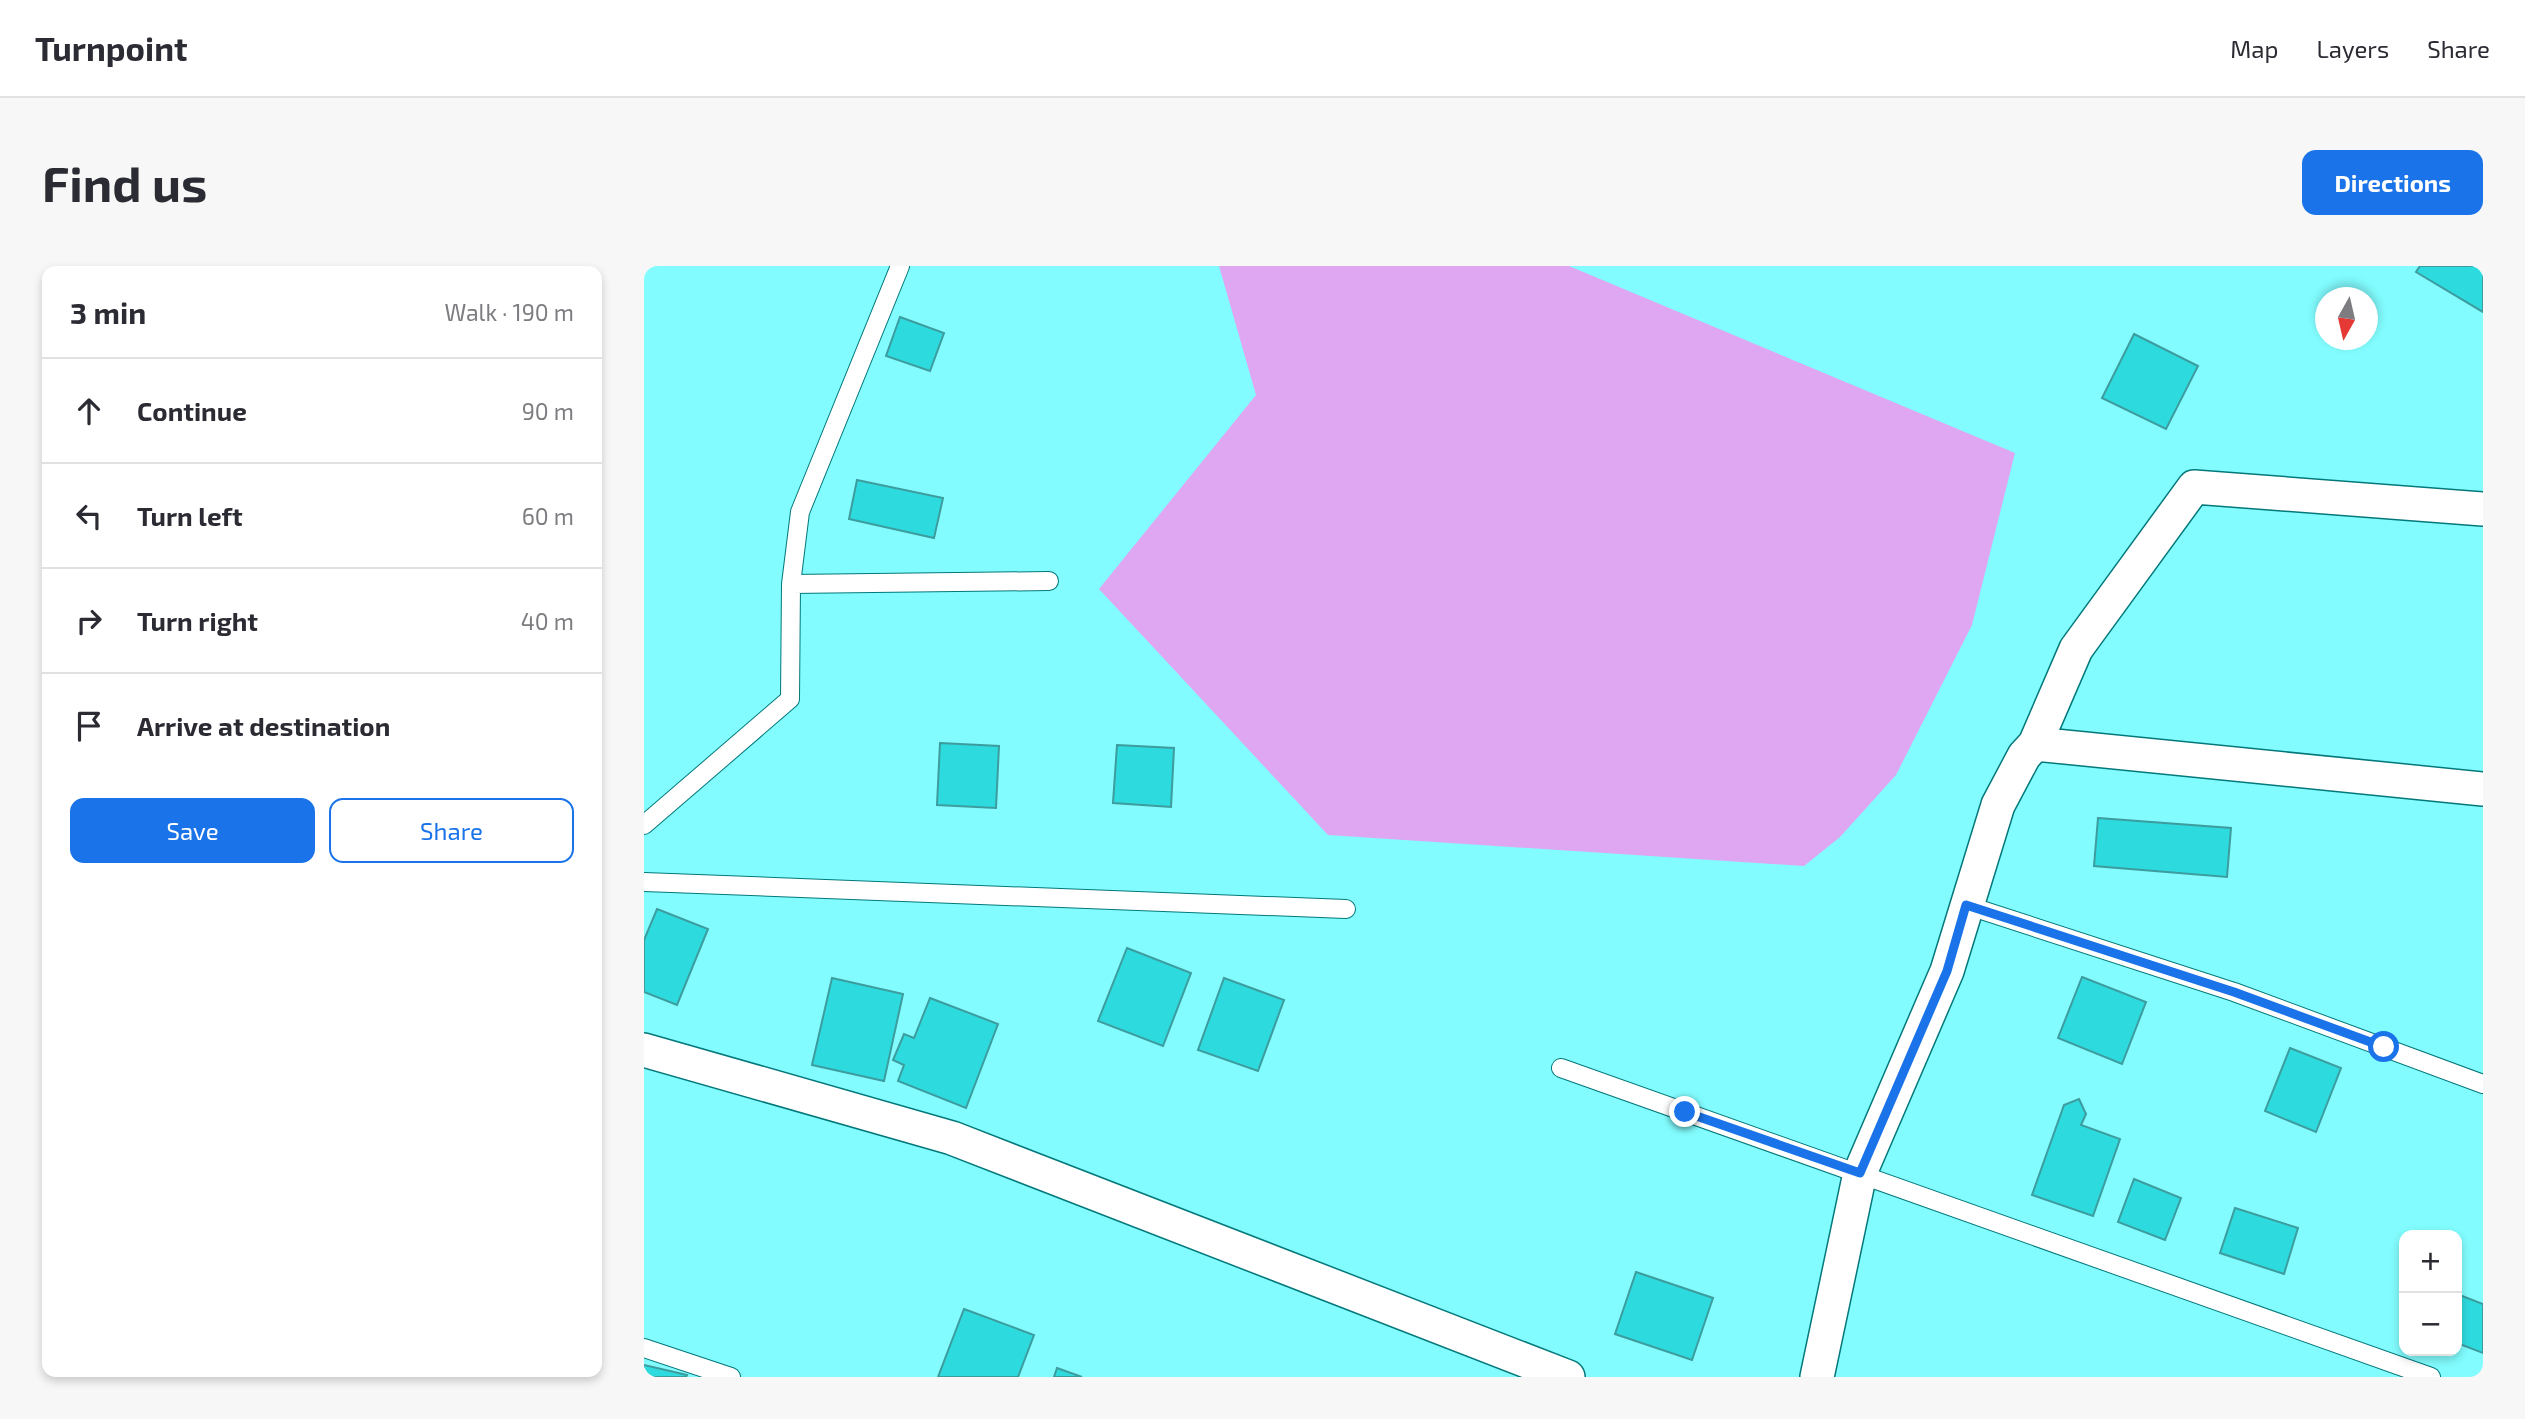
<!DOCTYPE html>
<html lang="en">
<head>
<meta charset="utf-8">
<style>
	body { margin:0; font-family:"Exo 2",sans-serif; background:#f7f7f7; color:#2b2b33 }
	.controls { position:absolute; right:21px; bottom:21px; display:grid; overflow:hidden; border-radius:14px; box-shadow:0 4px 10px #0003 }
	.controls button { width:63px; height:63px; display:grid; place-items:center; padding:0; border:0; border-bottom:2px solid #e1e1e2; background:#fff; color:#2b2b33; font:35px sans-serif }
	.compass { position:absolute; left:1671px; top:21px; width:63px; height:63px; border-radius:50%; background:#fff; box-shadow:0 4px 10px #0003; rotate:188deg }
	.stop { position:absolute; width:21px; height:21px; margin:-16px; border:5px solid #1a73e8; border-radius:50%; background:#fff }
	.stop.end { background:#1a73e8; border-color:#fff; box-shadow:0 2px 7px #0008 }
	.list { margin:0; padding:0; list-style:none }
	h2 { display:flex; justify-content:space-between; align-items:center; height:91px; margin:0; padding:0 28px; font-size:30px }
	h2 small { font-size:23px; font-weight:400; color:#7c7c81 }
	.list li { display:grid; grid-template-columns:46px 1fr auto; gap:21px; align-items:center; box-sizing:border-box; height:105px; padding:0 28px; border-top:2px solid #e1e1e2 }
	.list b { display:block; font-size:26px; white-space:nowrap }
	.list em { font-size:23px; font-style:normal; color:#7c7c81 }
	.actions { display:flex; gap:14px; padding:21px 28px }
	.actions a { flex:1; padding:16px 0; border:2px solid #1a73e8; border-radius:14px; text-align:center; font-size:24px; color:#1a73e8 }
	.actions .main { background:#1a73e8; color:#fff }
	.icon { flex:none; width:38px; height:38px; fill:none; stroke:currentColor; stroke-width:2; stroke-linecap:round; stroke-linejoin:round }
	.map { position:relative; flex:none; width:1839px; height:1111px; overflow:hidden; border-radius:14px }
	header { display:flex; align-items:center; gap:42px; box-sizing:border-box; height:98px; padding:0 35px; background:#fff; border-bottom:2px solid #e1e1e2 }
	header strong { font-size:33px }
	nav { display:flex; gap:38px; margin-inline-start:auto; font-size:24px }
	.intro { display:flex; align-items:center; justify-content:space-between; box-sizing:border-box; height:168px; padding:0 42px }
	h1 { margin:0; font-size:49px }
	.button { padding:18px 32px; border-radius:14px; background:#1a73e8; color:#fff; font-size:24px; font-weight:700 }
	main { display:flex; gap:42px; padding:0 42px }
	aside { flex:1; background:#fff; border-radius:14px; box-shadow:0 4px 10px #0003 }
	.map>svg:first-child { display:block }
	.green { fill:#dfa7f2 }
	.building { fill:#2ddbdf; stroke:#3d9c9e; stroke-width:2 }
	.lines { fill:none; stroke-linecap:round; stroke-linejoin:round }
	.service-casing { stroke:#04787a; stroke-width:20 }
	.minor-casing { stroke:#04787a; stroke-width:36 }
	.service { stroke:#fff; stroke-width:18 }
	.minor { stroke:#fff; stroke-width:33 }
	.route { stroke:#1a73e8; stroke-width:9 }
</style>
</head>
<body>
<header>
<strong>Turnpoint</strong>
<nav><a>Map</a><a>Layers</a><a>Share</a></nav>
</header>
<div class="intro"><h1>Find us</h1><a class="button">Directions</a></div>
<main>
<aside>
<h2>3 min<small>Walk · 190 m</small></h2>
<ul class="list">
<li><svg class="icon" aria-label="ahead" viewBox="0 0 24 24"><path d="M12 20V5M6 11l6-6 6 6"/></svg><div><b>Continue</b></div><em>90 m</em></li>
<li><svg class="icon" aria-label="left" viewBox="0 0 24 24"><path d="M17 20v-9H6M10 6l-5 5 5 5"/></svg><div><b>Turn left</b></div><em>60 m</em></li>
<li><svg class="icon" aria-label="right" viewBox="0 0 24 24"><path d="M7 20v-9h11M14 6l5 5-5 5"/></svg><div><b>Turn right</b></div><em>40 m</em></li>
<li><svg class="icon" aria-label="arrive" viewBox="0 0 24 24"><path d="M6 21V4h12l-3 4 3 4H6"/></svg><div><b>Arrive at destination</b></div></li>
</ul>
<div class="actions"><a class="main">Save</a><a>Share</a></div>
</aside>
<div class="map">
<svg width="1839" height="1111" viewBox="0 0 1839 1111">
	<rect width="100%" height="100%" fill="#82fcfe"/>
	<path class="green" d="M 575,0 L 925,0 L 1371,187 L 1328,359 L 1252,509 L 1196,571 L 1160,600 L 684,569 L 455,323 L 612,129 Z"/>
	<path class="building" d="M 1776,0 L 1839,0 L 1839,46 L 1772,6 Z
		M 256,51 L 300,67 L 286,105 L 242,90 Z
		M 1490,68 L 1554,100 L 1522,163 L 1458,132 Z
		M 213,214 L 299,232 L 290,272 L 205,253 Z
		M 296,477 L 355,480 L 352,542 L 293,539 Z
		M 473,479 L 530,482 L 527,541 L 469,537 Z
		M 1454,552 L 1587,562 L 1583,611 L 1450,600 Z
		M 13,643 L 64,663 L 33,739 L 0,726 L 0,674 Z
		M 483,682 L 547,707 L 519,780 L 454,755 Z
		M 1438,711 L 1502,736 L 1478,798 L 1414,772 Z
		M 188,712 L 259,728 L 240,815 L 168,799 Z
		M 580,712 L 640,734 L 614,805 L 554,784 Z
		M 286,732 L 354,758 L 322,842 L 254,815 L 260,799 L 249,794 L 260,768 L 270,772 Z
		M 1646,782 L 1697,802 L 1672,866 L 1621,845 Z
		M 1435,833 L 1442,848 L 1437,859 L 1476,873 L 1449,950 L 1388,929 L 1420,839 Z
		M 1490,913 L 1537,932 L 1521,974 L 1474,956 Z
		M 1591,942 L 1654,962 L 1640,1008 L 1576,987 Z
		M 992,1006 L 1069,1032 L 1048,1094 L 971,1068 Z
		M 1813,1028 L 1839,1038 L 1839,1087 L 1813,1077 Z
		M 320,1043 L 390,1069 L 374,1111 L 294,1111 Z
		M 0,1099 L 43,1109 L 42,1111 L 0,1111 Z
		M 413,1102 L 438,1111 L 410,1111 Z"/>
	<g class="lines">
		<g class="service-casing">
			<path id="service" d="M 256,0 L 156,246 L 147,318 L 405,315
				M 0,559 L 146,433 L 147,318
				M 0,616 L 702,643
				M 1322,639 L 1590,726 L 1839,818
				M 917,802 L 1787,1111
				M 0,1082 L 87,1111"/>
		</g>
		<g class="minor-casing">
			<path id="minor" d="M 1391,478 L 1839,523
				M 0,784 L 308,872 L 924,1111
				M 1173,1111 L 1216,907 L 1303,705 L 1354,539 L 1380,490 L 1391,478 L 1432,383 L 1550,221 L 1839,243"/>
		</g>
		<use href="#service" class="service"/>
		<use href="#minor" class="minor"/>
	</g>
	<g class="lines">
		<path class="route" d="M 1041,846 L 1216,907 L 1303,705 L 1322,639 L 1590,726 L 1740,781"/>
	</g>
</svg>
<div class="controls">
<button>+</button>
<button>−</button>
</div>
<svg class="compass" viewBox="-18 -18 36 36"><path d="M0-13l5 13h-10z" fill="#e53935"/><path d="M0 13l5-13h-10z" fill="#7c7c81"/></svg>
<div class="stop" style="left:1740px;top:781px"></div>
<div class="stop end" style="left:1041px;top:846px"></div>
</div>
</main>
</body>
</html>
